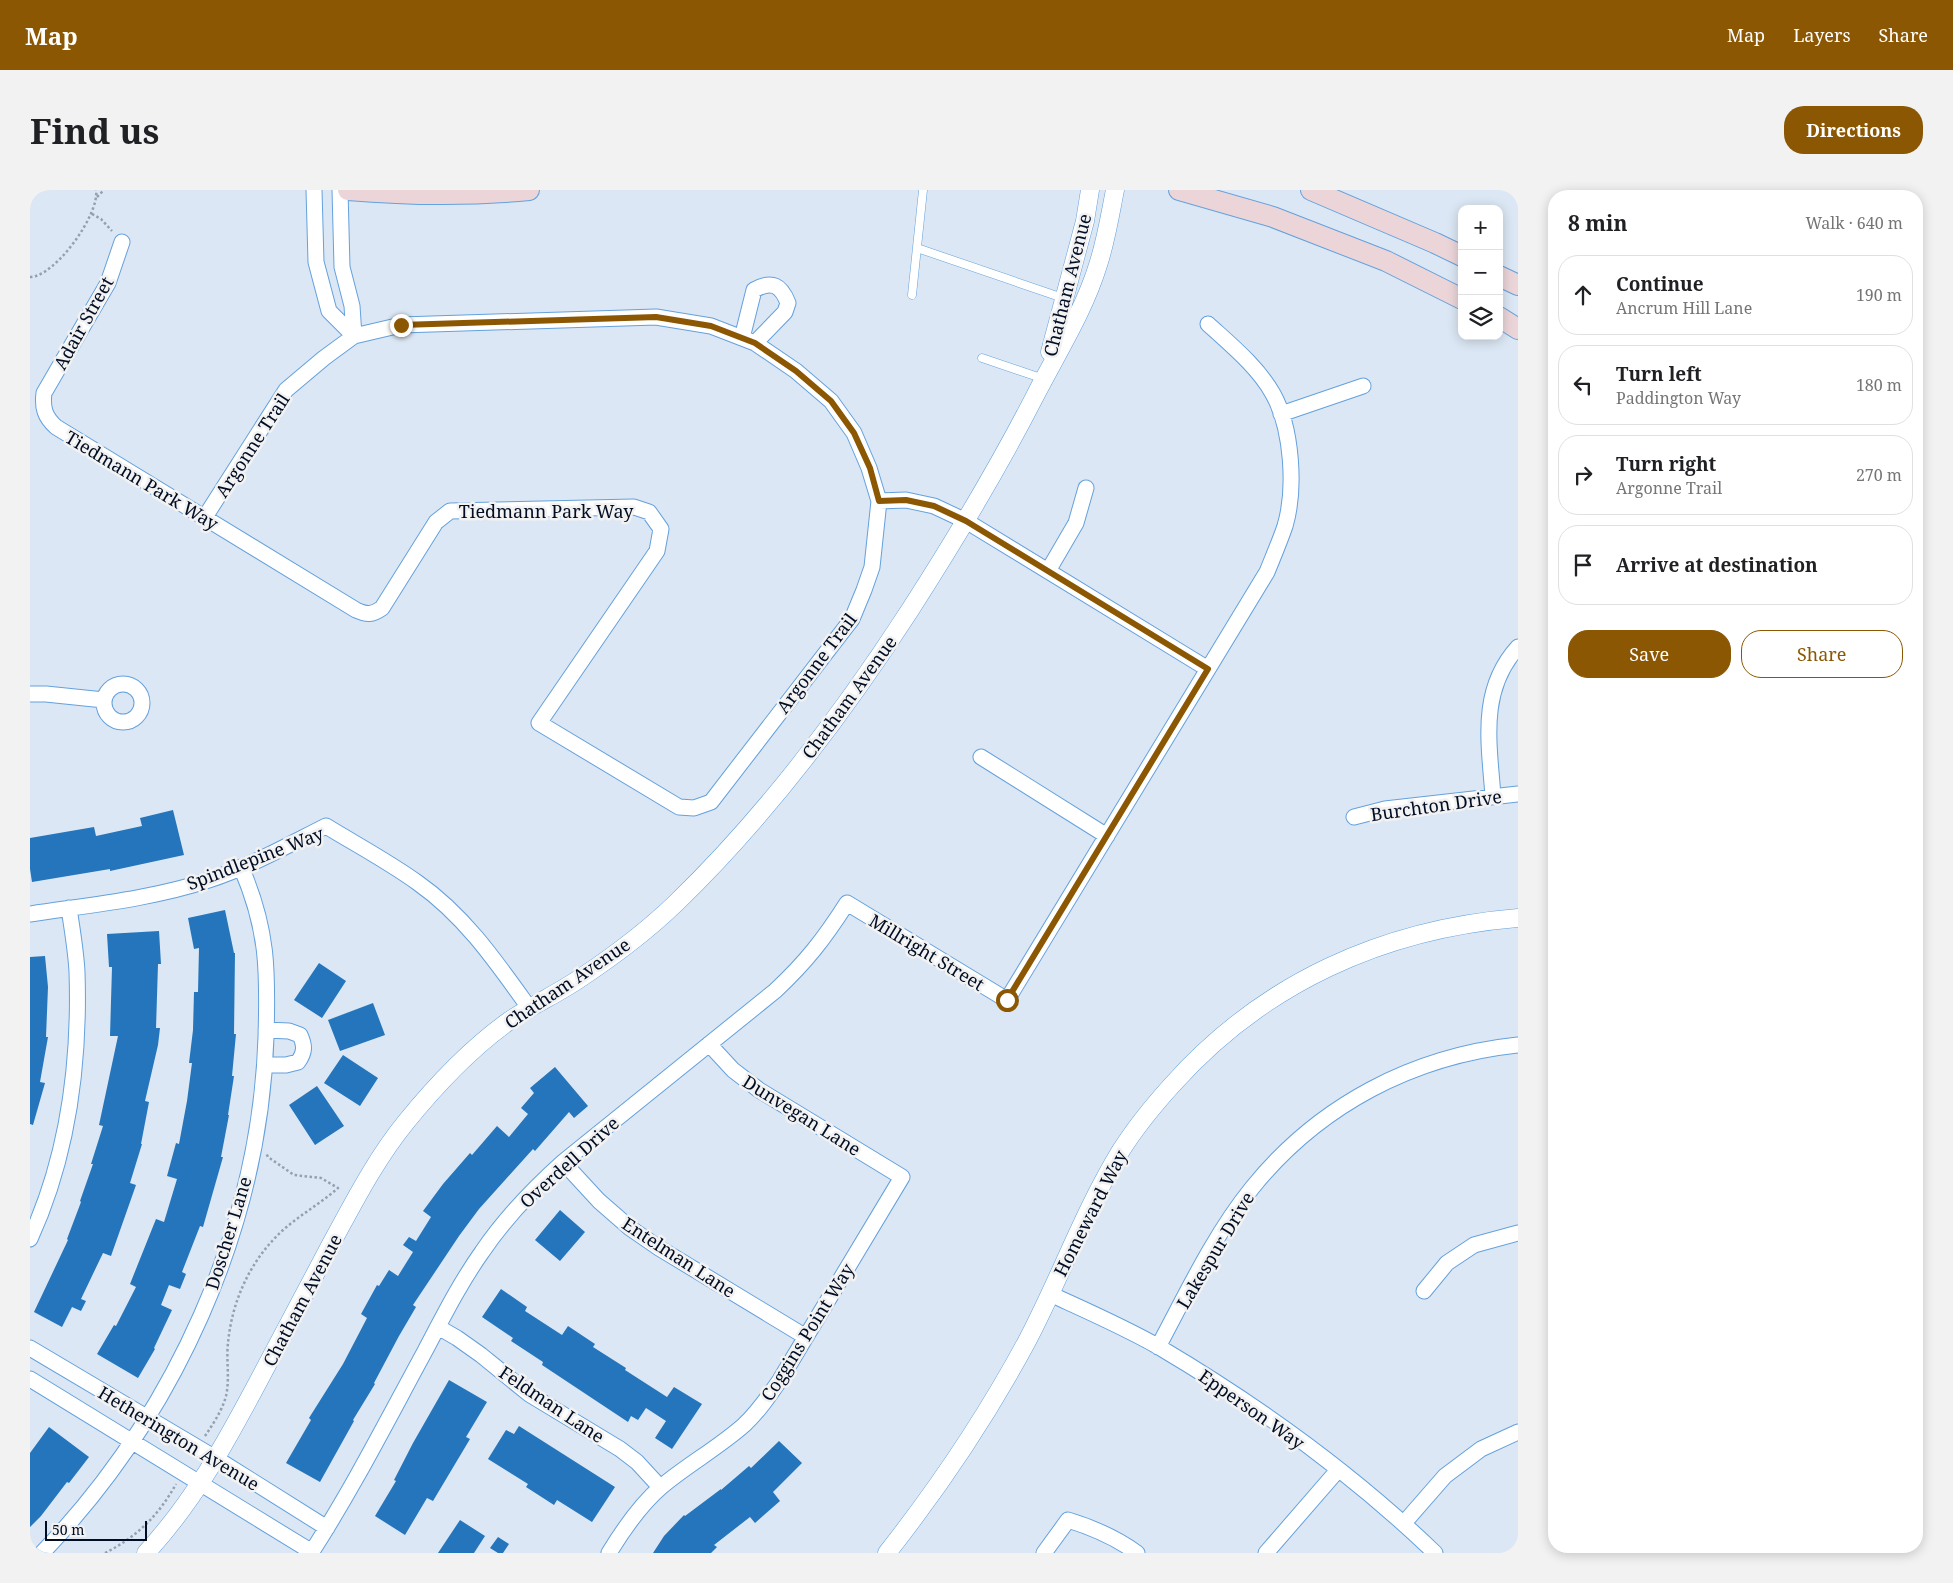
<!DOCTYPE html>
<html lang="en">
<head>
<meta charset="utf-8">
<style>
	body { margin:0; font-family:"Noto Serif",serif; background:#f2f2f2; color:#202124 }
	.controls { position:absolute; right:15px; top:15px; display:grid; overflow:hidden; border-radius:10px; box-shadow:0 2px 12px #0003 }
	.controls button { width:45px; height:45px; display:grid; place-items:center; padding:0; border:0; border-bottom:1px solid #e0e0e0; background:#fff; color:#202124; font:25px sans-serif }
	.scale { position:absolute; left:15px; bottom:12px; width:102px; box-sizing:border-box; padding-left:5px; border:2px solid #000d23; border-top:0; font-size:14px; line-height:18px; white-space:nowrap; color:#000d23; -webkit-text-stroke:4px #f2f2f2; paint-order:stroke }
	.stop { position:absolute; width:15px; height:15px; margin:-11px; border:4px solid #8b5703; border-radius:50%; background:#fff }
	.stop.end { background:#8b5703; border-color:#fff; box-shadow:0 1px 5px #0008 }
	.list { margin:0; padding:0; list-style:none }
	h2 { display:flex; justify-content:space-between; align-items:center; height:65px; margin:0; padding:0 20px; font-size:21px }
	h2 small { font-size:16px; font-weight:400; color:#757577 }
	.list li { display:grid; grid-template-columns:32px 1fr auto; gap:15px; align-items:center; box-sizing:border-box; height:80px; margin:0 10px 10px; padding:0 10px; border:1px solid #e0e0e0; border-radius:20px }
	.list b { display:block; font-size:19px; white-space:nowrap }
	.list p { margin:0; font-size:16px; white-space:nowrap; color:#757577 }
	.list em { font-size:16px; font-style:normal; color:#757577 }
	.actions { display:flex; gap:10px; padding:15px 20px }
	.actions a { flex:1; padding:11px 0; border:1px solid #8b5703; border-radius:20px; text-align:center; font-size:18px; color:#8b5703 }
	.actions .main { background:#8b5703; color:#fff }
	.icon { flex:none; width:28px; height:28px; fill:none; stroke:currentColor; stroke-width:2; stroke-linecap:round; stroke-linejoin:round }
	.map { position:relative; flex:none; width:1488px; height:1363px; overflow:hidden; border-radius:20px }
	header { display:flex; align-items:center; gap:30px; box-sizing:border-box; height:70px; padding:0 25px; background:#8b5703; color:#fff }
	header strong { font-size:24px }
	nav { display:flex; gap:28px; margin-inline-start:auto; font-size:18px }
	.intro { display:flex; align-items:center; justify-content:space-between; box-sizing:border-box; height:120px; padding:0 30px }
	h1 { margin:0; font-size:35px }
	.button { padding:12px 22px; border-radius:20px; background:#8b5703; color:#fff; font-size:18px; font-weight:700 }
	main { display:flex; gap:30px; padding:0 30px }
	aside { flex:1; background:#fff; border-radius:20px; box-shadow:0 2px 12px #0003 }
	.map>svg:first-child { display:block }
	.building { fill:#2475bb }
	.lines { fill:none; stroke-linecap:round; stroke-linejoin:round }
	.service-casing { stroke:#64a1dd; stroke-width:9 }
	.minor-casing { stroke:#64a1dd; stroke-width:17 }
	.tertiary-casing { stroke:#64a1dd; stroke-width:19 }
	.secondary-casing { stroke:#64a1dd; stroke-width:22 }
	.path { stroke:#93a0b0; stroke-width:2.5; stroke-dasharray:2.5 2.5; stroke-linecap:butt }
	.service { stroke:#fff; stroke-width:8 }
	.minor { stroke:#fff; stroke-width:15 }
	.tertiary { stroke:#fff; stroke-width:18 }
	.secondary { stroke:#ebd5d9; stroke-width:20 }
	.route { stroke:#8b5703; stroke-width:6 }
	.labels { text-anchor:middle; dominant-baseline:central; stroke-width:5; stroke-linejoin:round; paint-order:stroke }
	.street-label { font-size:18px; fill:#000d23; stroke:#f2f2f2 }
</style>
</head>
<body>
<header>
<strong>Map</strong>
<nav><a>Map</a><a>Layers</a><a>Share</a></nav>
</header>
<div class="intro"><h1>Find us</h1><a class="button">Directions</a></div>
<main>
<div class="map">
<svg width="1488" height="1363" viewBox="0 0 1488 1363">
	<rect width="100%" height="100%" fill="#dbe7f4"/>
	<path class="building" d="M 143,620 L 154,665 L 80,681 L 80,679 L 2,692 L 0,679 L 0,648 L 64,637 L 66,646 L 112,636 L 110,628 Z
		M 195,720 L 204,763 L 205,763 L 204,844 L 206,844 L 202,886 L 204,886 L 198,925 L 199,925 L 191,967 L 193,967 L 173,1037 L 170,1036 L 152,1082 L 156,1084 L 150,1099 L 139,1095 L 131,1115 L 142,1120 L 124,1158 L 125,1159 L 108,1188 L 67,1164 L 84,1135 L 86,1136 L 106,1097 L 100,1094 L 126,1029 L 134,1032 L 147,989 L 137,986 L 146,953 L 149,954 L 157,911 L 162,873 L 159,873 L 163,840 L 164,802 L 168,802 L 169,758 L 164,759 L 158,728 Z
		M 129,741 L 131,774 L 128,774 L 126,838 L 130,838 L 128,855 L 115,911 L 119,912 L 111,954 L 112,954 L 100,993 L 106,995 L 81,1066 L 73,1063 L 51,1109 L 56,1111 L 51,1121 L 42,1117 L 32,1137 L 4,1122 L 38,1050 L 37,1049 L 51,1012 L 50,1011 L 63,974 L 61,974 L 73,936 L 69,935 L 88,846 L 80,846 L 82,777 L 79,777 L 77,744 Z
		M 15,766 L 18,797 L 16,847 L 18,847 L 10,892 L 15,893 L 3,935 L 0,934 L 0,767 Z
		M 289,773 L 316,791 L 292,828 L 264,810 Z
		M 343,813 L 355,845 L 310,861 L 298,830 Z
		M 313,865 L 348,888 L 330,916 L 294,893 Z
		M 525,877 L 558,916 L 544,928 L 539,922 L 505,961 L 503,959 L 449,1019 L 429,1046 L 383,1115 L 386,1117 L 369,1146 L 344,1193 L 345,1194 L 323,1230 L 324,1231 L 290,1292 L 256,1273 L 281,1230 L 279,1228 L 313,1174 L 337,1128 L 331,1124 L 347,1095 L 349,1096 L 359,1080 L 368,1086 L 383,1062 L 373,1055 L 379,1047 L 386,1051 L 401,1027 L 393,1021 L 413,994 L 440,963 L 442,965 L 467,936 L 479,947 L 498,924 L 491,918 L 504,903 L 500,898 Z
		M 287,896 L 314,936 L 285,955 L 259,915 Z
		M 530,1020 L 555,1042 L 530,1071 L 505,1050 Z
		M 471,1099 L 497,1117 L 495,1121 L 532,1145 L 538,1136 L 565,1154 L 563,1157 L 596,1178 L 595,1180 L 637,1207 L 644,1197 L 672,1214 L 642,1259 L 625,1248 L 636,1231 L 616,1218 L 608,1230 L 601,1226 L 598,1232 L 512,1175 L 513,1172 L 481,1151 L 483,1148 L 452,1127 Z
		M 419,1190 L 457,1212 L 436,1247 L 440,1249 L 403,1311 L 397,1308 L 375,1345 L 345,1326 L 366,1291 L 364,1290 L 383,1253 Z
		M 489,1236 L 585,1297 L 562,1332 L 527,1310 L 524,1315 L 496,1297 L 498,1294 L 458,1269 L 476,1240 L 484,1244 Z
		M 19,1237 L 59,1267 L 39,1293 L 37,1292 L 11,1326 L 0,1337 L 0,1263 Z
		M 749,1251 L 772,1273 L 743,1302 L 750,1311 L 725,1333 L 720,1327 L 684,1355 L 687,1357 L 681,1363 L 623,1363 L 634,1346 L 654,1325 L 655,1326 L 691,1299 L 691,1300 L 719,1276 L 721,1278 Z
		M 430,1330 L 455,1346 L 444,1363 L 408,1363 Z
		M 468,1347 L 479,1354 L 473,1363 L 468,1363 L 460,1358 Z"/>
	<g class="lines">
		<g class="service-casing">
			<path id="service" d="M 887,58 L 1033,108
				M 882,105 L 893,0
				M 952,168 L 1014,189"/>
		</g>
		<g class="minor-casing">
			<path id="minor" d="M 284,0 L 286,72 L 299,121 L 324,146
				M 310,0 L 312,77 L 322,116 L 324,146
				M 92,52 L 78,93 L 14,203 C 12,218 15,227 26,237 L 326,420 C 337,425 342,425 352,418 L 406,332 L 420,321 L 604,317 L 619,322 L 631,339 L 627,361 L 509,533 L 649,617 L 664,618 L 681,612 L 822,429 L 834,400 L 842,377 L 849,311 L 839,278 L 824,243 L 801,211 L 766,181 L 725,153 L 681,136 L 626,127 L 371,135 L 324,146 L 294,168 L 256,200 L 175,327
				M 712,148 L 724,100 C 742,90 751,95 758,113 L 755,122 L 725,153
				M 1251,224 L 1333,196
				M 849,311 L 876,310 L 904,316 L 936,331 L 1178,479
				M 1018,381 L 1046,333 L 1056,298
				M74 513a19 19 0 1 1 38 0a19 19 0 1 1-38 0Z
				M 0,504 L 16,504 L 74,510
				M 951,567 L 1077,646
				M 1463,606 C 1459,552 1449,500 1488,457
				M 1324,627 L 1355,619 L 1488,604
				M 0,724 C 59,715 122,709 179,690 C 219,677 258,655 296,636 C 327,655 359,672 388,693 C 435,726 467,773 500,819
				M 235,875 L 256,875 L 268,872 C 275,862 275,856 270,845 L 259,841 L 236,840
				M 533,972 L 569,1011 L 600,1038 L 629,1058 L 776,1147
				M 0,1049 C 38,966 50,873 47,782 C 46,761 42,739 39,718
				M 1394,1101 L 1417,1073 L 1444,1055 L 1488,1043
				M 1020,1104 C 1057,1121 1094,1137 1129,1157 C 1227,1215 1323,1284 1405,1363
				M 408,1137 L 427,1148 L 451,1165 L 499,1204 L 590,1259 L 607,1272 L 630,1297
				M 1128,1157 C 1157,1103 1184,1045 1222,998 C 1289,915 1383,866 1488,855
				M 0,1158 L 187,1269 L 297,1338
				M 0,1189 L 282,1362
				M 1374,1333 L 1415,1286 L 1451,1259 L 1488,1242
				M 12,1363 C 144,1226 230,1038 236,847 C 238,781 238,739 211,677
				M 281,1363 C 323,1298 358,1229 395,1161 C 413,1127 430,1093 452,1062 C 475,1028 503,999 533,972 L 745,801 C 776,772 794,749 817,713 L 977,810 L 1237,382 C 1243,367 1250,351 1255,336 C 1266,299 1262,238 1243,204 C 1228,177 1201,155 1178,134
				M 579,1363 C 593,1340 610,1315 631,1297 C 657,1275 688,1258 714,1235 C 728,1222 739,1206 750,1190 L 872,987 L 729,900 L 703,880 L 679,854
				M 1014,1363 L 1038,1330 C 1064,1338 1085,1347 1107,1363
				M 1236,1363 L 1308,1280"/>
		</g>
		<g class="tertiary-casing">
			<path id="tertiary" d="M 1020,162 L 1055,31 L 1060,0
				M 116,1363 C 164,1311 195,1254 228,1192 C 252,1147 276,1102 300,1056 C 323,1014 345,970 376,932 C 406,895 440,859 479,831 C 502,815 529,803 552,787 C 585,765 618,740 646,713 C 736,626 812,525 880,420 C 925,350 967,280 1005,206 C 1027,163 1054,121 1068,75 C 1076,51 1080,25 1085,0
				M 857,1363 C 909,1297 956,1227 996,1153 C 1029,1091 1053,1023 1090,962 C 1105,938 1123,916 1142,895 C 1233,793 1353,739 1488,728"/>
		</g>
		<g class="secondary-casing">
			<path id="secondary" d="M 318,0 C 378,5 439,6 499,0
				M 1149,0 L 1243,27 L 1356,71 L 1432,109
				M 1281,0 L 1405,53 L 1432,66
				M 1469,86 L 1488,95
				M 1469,127 L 1488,139"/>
		</g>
		<path class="path" d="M 67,7 L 74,0
			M 62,24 L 71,29 L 82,41
			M 0,87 C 25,87 70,24 66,0
			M 175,1246 C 183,1234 192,1221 196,1206 C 200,1189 196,1170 198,1153 C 202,1111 220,1071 251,1042 C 268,1026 290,1014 308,998 L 291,988 L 264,985 L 238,967 L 236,963
			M 75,1363 C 107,1347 129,1325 146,1294"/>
		<use href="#service" class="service"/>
		<use href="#minor" class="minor"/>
		<use href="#tertiary" class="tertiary"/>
		<use href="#secondary" class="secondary"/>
	</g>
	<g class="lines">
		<path class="route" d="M 371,135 L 626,127 L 681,136 L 725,153 L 766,181 L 801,211 L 824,243 L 840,278 L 849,311 L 876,310 L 904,316 L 936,331 L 1178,479 L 977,810"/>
	</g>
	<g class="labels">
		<g class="street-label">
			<text transform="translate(1037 95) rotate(-76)">Chatham Avenue</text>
			<text transform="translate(53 133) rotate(-61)">Adair Street</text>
			<text transform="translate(222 255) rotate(-57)">Argonne Trail</text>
			<text transform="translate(112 290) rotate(31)">Tiedmann Park Way</text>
			<text x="516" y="321">Tiedmann Park Way</text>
			<text transform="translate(786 473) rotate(-53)">Argonne Trail</text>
			<text transform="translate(819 507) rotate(-54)">Chatham Avenue</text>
			<text transform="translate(1406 615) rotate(-8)">Burchton Drive</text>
			<text transform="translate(225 668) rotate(-21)">Spindlepine Way</text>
			<text transform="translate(897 762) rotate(31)">Millright Street</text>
			<text transform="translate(537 793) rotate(-34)">Chatham Avenue</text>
			<text transform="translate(772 925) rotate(32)">Dunvegan Lane</text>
			<text transform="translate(539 972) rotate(-42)">Overdell Drive</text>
			<text transform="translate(1060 1023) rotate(-63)">Homeward Way</text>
			<text transform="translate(198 1043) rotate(-73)">Doscher Lane</text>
			<text transform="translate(1185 1060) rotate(-59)">Lakespur Drive</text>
			<text transform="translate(649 1067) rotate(33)">Entelman Lane</text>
			<text transform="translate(272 1110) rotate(-62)">Chatham Avenue</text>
			<text transform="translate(777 1142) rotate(-58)">Coggins Point Way</text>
			<text transform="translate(522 1214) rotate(34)">Feldman Lane</text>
			<text transform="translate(1222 1219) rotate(35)">Epperson Way</text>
			<text transform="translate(149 1248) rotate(31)">Hetherington Avenue</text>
		</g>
	</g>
</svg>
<div class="controls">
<button>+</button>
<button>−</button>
<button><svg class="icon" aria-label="layers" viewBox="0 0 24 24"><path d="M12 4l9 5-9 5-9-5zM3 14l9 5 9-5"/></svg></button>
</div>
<div class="scale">50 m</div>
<div class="stop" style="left:977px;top:810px"></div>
<div class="stop end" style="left:371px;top:135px"></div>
</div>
<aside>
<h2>8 min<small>Walk · 640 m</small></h2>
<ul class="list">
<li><svg class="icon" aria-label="ahead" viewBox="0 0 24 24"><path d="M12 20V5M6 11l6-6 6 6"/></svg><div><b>Continue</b><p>Ancrum Hill Lane</p></div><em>190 m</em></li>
<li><svg class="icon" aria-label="left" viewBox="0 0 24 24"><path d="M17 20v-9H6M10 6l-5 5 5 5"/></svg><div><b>Turn left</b><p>Paddington Way</p></div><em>180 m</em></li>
<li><svg class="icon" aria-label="right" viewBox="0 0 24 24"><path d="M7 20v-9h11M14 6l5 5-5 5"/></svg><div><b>Turn right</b><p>Argonne Trail</p></div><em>270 m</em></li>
<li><svg class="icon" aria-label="arrive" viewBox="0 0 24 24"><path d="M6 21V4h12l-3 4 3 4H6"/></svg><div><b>Arrive at destination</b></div></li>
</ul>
<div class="actions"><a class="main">Save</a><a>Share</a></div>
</aside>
</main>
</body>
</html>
